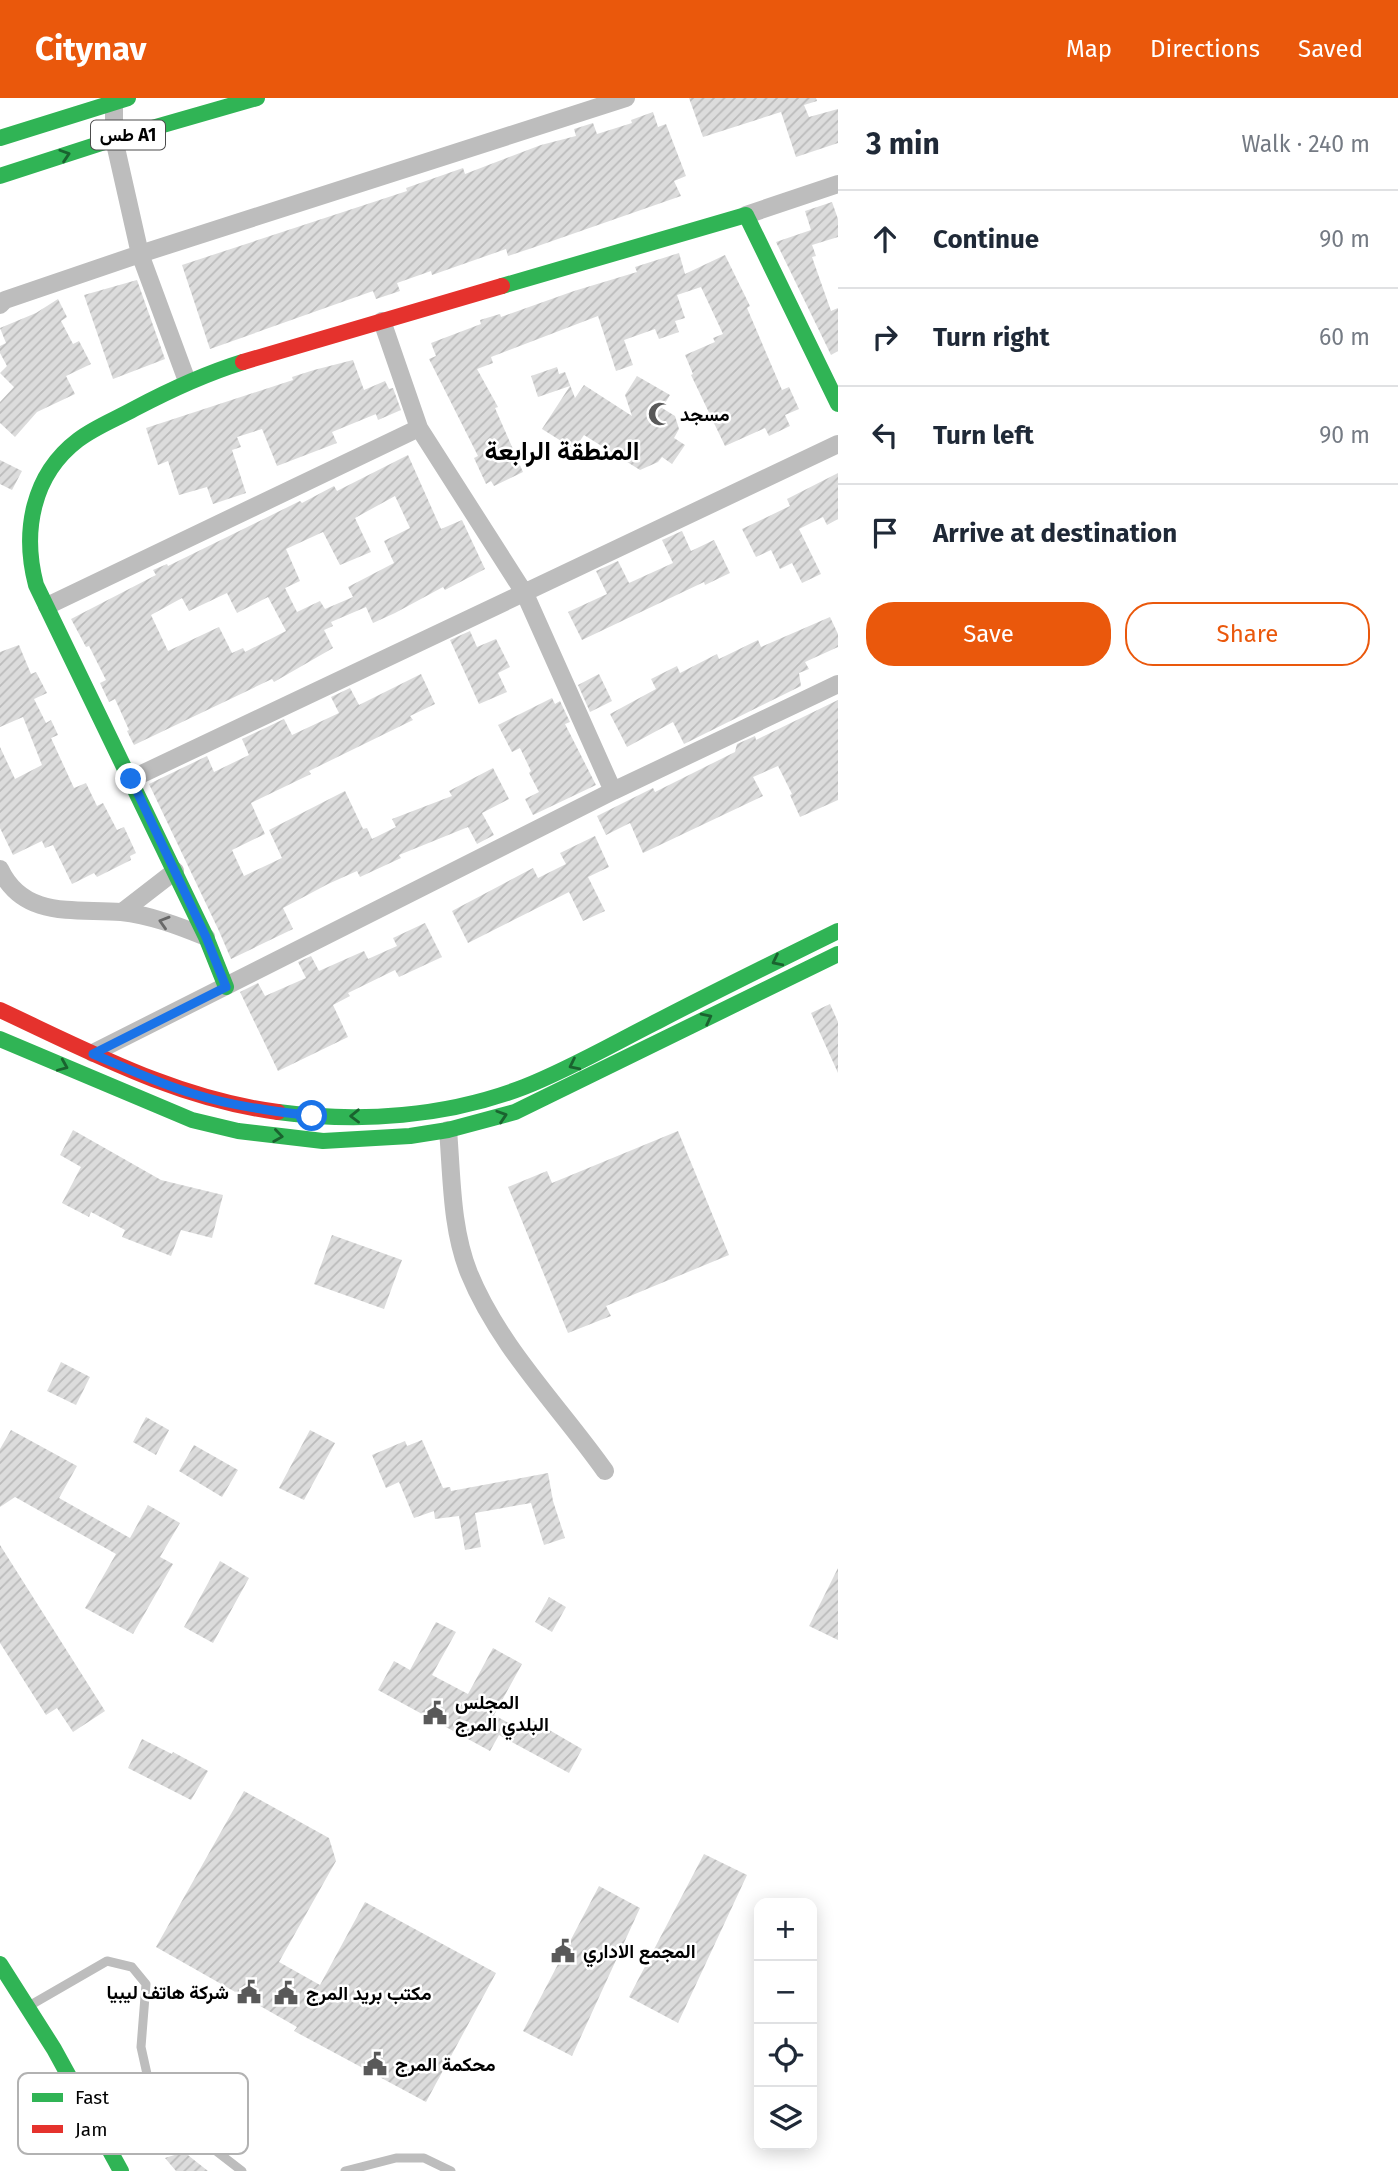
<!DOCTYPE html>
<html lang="en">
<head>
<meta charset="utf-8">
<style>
	body { margin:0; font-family:"Fira Sans",Vazirmatn,sans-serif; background:#f6f6f7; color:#1f2937 }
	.controls { position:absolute; right:21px; bottom:21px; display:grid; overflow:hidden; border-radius:14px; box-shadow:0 4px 18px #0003 }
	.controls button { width:63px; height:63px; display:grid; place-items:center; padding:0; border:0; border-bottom:2px solid #e0e1e3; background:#fff; color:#1f2937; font:35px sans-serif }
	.stop { position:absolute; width:21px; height:21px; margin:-16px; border:5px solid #1a73e8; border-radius:50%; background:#fff }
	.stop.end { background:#1a73e8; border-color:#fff; box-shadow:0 2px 7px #0008 }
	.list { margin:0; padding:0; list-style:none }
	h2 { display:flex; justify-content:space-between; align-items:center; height:91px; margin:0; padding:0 28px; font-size:30px }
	h2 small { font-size:23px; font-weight:400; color:#747a83 }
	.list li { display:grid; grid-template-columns:46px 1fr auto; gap:21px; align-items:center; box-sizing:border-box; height:98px; padding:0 28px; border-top:2px solid #e0e1e3 }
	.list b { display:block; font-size:26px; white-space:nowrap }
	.list em { font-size:23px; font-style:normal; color:#747a83 }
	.actions { display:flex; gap:14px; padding:21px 28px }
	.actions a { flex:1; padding:16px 0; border:2px solid #ea580c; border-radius:28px; text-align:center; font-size:24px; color:#ea580c }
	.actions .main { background:#ea580c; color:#fff }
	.icon { flex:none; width:38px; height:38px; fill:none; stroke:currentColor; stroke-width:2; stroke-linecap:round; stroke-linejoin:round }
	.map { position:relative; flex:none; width:838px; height:2073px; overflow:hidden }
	header { display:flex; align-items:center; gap:42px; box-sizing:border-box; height:98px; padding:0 35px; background:#ea580c; color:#fff }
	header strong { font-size:33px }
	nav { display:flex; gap:38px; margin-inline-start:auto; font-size:24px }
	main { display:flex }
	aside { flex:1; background:#fff }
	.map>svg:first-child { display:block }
	.building { fill:url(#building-hatch); fill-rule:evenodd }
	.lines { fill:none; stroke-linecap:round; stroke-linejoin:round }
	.lane { stroke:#bdbdbd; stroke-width:9 }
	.street { stroke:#bdbdbd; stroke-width:18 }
	.fast { stroke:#30b455; stroke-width:16 }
	.jam { stroke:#e5322d; stroke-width:16 }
	.oneway { stroke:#1a632f }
	.oneway2 { stroke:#686868 }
	.route { stroke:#1a73e8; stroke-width:9 }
	.labels { text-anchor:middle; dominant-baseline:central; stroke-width:5; stroke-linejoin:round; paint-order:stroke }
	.shield { fill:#fff; stroke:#4c4c4c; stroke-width:2 }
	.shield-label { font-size:18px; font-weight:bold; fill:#000 }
	.poi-label { font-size:19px; font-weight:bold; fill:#000; stroke:#fff; text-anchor:start }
	.district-label { font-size:26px; font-weight:bold; fill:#000; stroke:#fff }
	.key { fill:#fff; stroke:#b2b2b2; stroke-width:2 }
	.key-label { font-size:19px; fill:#000 }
</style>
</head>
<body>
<header>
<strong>Citynav</strong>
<nav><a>Map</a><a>Directions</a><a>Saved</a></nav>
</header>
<main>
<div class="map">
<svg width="838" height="2073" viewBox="0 0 838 2073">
	<defs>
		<pattern id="building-hatch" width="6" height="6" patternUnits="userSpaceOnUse" patternTransform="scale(1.75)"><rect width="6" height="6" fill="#dcdcdc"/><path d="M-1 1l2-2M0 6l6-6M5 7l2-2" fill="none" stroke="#bbb"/></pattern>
	</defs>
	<rect width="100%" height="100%" fill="#fff"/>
	<path class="building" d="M 689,0 L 816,0 L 817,3 L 804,7 L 809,19 L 838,11 L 838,45 L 796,59 L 781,14 L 703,39 Z
		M 653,14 L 658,29 L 666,26 L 686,78 L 674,83 L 681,98 L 535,149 L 508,158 L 506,151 L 432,177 L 431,173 L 397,185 L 400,193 L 376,201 L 373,193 L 210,251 L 182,167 L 407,93 L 406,90 L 463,70 L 465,76 L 541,47 L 576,38 L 574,31 L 593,25 L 597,36 L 632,25 L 631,22 Z
		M 832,104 L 838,121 L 838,139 L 812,147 L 816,158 L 812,159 L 831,213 L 838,210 L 838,253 L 831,257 L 776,144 L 811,132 L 805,113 Z
		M 679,155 L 685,176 L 725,157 L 750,208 L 747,210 L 782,292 L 789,289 L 799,311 L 785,317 L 790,328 L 769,338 L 765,330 L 725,348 L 691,277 L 693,276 L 685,257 L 715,244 L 713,240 L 723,236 L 701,189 L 677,197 L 685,220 L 675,223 L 679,234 L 659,241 L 655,231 L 624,242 L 633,267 L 616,273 L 598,218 L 491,259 L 493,265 L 477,271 L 498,309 L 495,310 L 523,374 L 494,388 L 491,383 L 486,386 L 474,360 L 478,358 L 429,261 L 436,258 L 431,245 L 481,226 L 480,222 L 500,216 L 501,219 L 574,193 L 637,174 L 635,169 Z
		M 137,182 L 165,261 L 113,281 L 84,197 Z
		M 58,201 L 67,219 L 61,223 L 73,246 L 79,243 L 91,266 L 66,278 L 75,296 L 37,314 L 15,339 L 0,325 L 0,304 L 14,289 L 0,275 L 7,268 L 0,255 L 0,248 L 6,245 L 0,230 L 36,215 Z
		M 353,262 L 364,292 L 385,283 L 389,291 L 393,290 L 401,312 L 378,322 L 376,316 L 332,334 L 337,345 L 277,368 L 262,331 L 237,339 L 241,349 L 232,352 L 246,395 L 213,406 L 207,389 L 179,397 L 168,363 L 158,367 L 146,330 L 293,282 L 292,279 L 314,272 Z
		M 557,269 L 559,276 L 565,274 L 575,300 L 584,287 L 632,318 L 625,297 L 637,278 L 670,297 L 662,310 L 675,318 L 679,331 L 674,340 L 685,347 L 672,366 L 662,359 L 658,364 L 640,372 L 584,337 L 574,351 L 542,331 L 570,288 L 538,299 L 531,278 Z
		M 408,357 L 441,431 L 462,422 L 485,471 L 445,492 L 443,489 L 395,515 L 373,525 L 366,509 L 331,524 L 333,528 L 324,532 L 333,550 L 274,584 L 272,581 L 134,647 L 127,633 L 129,632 L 115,601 L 109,604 L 100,585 L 106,582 L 89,548 L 86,549 L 71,521 L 156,477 L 153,472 L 167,466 L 168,468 L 300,403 L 302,405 L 334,388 L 337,393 ZM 395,398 L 410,430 L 384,443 L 394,465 L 348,489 L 353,499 L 325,511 L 320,503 L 297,514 L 285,490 L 300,483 L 286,451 L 323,434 L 340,467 L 371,454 L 355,420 ZM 227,495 L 237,515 L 268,499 L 286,533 L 245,554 L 243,550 L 232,555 L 219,529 L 168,553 L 151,517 L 182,500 L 189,513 Z
		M 0,362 L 22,373 L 12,392 L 0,386 Z
		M 838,375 L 838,421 L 827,427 L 823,419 L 799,431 L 821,476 L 802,485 L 792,465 L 780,471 L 771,452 L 756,459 L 742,431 L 790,408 L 787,401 Z
		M 682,433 L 691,453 L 714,442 L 730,475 L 705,487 L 704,484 L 582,542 L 568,514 L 607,496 L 596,473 L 618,463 L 629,485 L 673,465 L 662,442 Z
		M 830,519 L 838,536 L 838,549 L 805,564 L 809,571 L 799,575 L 801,588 L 684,646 L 673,624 L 627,649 L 610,616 L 656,591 L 651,581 L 677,568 L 680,575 L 717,556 L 719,561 L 758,542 L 761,549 Z
		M 470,533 L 477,549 L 496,541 L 510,569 L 498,575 L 507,594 L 479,606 L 450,542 Z
		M 19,547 L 31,576 L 36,574 L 47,595 L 34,601 L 46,625 L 51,622 L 58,637 L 51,640 L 74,690 L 86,685 L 97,708 L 103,705 L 117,732 L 124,729 L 136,755 L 130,758 L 131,762 L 97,779 L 94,775 L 72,786 L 53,747 L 45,750 L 42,743 L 13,757 L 0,730 L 0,649 L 15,681 L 42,667 L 23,619 L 0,629 L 0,554 Z
		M 421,576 L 435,606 L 410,618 L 413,622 L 309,673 L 311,676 L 251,705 L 265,736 L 232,752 L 244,778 L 282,760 L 269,732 L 345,693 L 363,731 L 367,730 L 372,741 L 396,729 L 392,721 L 452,698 L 449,693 L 493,670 L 509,701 L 482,715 L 494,737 L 477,746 L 468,729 L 399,757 L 401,760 L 360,779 L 357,773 L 328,786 L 283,810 L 293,831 L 231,861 L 219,833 L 149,686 L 207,658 L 214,674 L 249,657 L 242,641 L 284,621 L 292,637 L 339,615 L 331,599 L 350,590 L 359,607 Z
		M 599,576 L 612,603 L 590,614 L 578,587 Z
		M 552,600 L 555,606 L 560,603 L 570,624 L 565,626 L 596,687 L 533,717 L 525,701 L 539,694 L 529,675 L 531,673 L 520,650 L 512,654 L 498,627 Z
		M 838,602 L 838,702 L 800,719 L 790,697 L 792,696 L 778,668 L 753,679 L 763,698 L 643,755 L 630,725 L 606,737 L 597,718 L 653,690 L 655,694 L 735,654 L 737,646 L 755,638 L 756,642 Z
		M 595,738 L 609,769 L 588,779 L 605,813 L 583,823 L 569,794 L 468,845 L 452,813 L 533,770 L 538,780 L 566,766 L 560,755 Z
		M 425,825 L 442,859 L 399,879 L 395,872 L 348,895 L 350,898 L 333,907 L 348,939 L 278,973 L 240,894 L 258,885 L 265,898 L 306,880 L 298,864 L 311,858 L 319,873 L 364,853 L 368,861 L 397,848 L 393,840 Z
		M 830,906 L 838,924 L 838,975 L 811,915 Z
		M 73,1032 L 161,1082 L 223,1097 L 212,1140 L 181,1132 L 171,1158 L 122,1139 L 125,1132 L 91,1114 L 89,1119 L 62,1105 L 81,1069 L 60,1057 Z
		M 678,1033 L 729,1157 L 606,1208 L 611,1218 L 568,1235 L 508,1089 L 547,1073 L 552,1085 Z
		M 332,1137 L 402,1162 L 384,1211 L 314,1186 Z
		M 61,1264 L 90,1279 L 76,1307 L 47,1293 Z
		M 146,1319 L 169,1332 L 156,1357 L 133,1344 Z
		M 11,1332 L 77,1368 L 59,1400 L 130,1440 L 148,1407 L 180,1425 L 160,1459 L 173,1466 L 133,1536 L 85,1510 L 116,1456 L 15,1399 L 0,1409 L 0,1351 Z
		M 310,1332 L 335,1345 L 304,1402 L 279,1390 Z
		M 422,1342 L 443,1390 L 450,1389 L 451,1393 L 548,1375 L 553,1403 L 565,1440 L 544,1447 L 531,1405 L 475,1415 L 481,1449 L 465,1452 L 459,1418 L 435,1421 L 434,1413 L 414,1420 L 399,1384 L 386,1390 L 372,1357 L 405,1343 L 407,1348 Z
		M 194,1347 L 238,1372 L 222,1399 L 179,1373 Z
		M 0,1447 L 105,1613 L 73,1634 L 57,1610 L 46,1617 L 0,1545 Z
		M 220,1463 L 249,1480 L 213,1545 L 184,1529 Z
		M 838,1470 L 838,1542 L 809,1528 Z
		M 549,1499 L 566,1509 L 552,1534 L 535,1524 Z
		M 436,1524 L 456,1534 L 432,1577 L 468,1596 L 493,1550 L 522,1566 L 494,1617 L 525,1634 L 532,1622 L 582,1651 L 569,1675 L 499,1637 L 490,1653 L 378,1592 L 394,1563 L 410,1572 Z
		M 142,1641 L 172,1656 L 173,1654 L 208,1673 L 191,1702 L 128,1670 Z
		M 244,1693 L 329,1740 L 336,1763 L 279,1864 L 320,1887 L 365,1804 L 496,1875 L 426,2004 L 294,1933 L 297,1929 L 156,1849 Z
		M 704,1756 L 747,1777 L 678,1925 L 629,1899 Z
		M 599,1788 L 640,1810 L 572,1958 L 523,1933 Z
		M 184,2054 L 208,2073 L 176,2073 L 165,2060 Z"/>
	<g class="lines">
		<path class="lane" d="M 29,1908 L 107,1863 L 132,1869 L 146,1886 L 141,1949 L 147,1976 L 176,2022 L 242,2073
			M 345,2073 L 396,2060 L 424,2060 L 451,2073"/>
		<path class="street" d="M 114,4 L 114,41 L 140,156 L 187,283
			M 746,117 L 838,86
			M 0,207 L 5,202 L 140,156 L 626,0
			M 382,223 L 419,330 L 525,496 L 613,693
			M 47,508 L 419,330
			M 131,681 L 838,346
			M 0,771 C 24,822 77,810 121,814 C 150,817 179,828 206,839
			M 122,814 L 175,773
			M 93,955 L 613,693 L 838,586
			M 448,1032 C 452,1079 451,1130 469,1175 C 499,1249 560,1309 605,1373"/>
		<path class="fast" d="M 0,40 L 128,0
			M 0,78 L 114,41 L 257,0
			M 502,188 L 746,117 L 838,306
			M 226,889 L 206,839 L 36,487 C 22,434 32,377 78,342 C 95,329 116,321 134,311 C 170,292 204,276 243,264
			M 0,941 L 192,1022 L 238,1033 L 323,1043 L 410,1038 L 448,1032 L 515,1014 L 838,856
			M 278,1014 C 360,1025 446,1019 524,989 C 572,970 616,944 662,921 C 720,891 779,862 838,833
			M 0,1866 L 54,1951 L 121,2073"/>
		<path class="jam" d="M 243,264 L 502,188
			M 0,912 C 90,954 177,1001 278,1014"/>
	</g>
	<defs><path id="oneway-chevron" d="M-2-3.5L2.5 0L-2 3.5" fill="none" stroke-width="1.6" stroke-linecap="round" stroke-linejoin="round" transform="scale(1.75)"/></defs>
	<g class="oneway">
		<use href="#oneway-chevron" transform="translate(65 57) rotate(-18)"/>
		<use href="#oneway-chevron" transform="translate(777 863) rotate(154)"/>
		<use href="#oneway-chevron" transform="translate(707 920) rotate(-27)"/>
		<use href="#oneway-chevron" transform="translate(574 967) rotate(154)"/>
		<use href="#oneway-chevron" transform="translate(63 968) rotate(23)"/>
		<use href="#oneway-chevron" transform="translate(355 1018) rotate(179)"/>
		<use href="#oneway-chevron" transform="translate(502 1018) rotate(-18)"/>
		<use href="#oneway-chevron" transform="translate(278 1038) rotate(8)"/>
	</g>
	<use class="oneway2" href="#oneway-chevron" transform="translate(164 824) rotate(-163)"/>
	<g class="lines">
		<path class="route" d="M 131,681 L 206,839 L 226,889 L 93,956 C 126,970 159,986 194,996 C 232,1008 272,1013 312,1018"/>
	</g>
	<defs>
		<g id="mosque-bare" transform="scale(1.89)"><path d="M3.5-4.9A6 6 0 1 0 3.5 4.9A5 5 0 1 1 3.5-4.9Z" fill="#595959" stroke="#fff" stroke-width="2.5" paint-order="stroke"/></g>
		<g id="civic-bare" transform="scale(1.89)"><path d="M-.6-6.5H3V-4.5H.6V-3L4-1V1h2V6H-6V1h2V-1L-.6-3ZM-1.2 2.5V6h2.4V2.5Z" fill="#595959" stroke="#fff" stroke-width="2.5" paint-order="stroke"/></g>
	</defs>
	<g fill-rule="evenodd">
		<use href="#mosque-bare" x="660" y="316"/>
		<use href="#civic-bare" x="435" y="1615"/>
		<use href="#civic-bare" x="563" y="1853"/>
		<use href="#civic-bare" x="249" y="1894"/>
		<use href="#civic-bare" x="286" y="1895"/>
		<use href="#civic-bare" x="375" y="1966"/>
	</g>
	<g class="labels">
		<rect class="shield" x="91" y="22.5" width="74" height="29" rx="5"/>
		<g class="shield-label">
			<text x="128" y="37">طس A1</text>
		</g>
		<g class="poi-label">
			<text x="680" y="316">مسجد</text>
			<text x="455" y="1604">المجلس<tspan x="455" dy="22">البلدي المرج</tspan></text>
			<text x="583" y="1853">المجمع الاداري</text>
			<text x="229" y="1894" text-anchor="end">شركة هاتف ليبيا</text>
			<text x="306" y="1895">مكتب بريد المرج</text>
			<text x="395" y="1966">محكمة المرج</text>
		</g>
		<g class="district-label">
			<text x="562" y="353">المنطقة الرابعة</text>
		</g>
	</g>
	<rect x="18" y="1975" width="230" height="81" rx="10" class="key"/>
	<rect x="32" y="1995" width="31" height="9" fill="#30b455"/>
	<rect x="32" y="2027" width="31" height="8" fill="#e5322d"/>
	<g class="key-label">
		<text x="75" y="2006">Fast</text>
		<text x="75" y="2038">Jam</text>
	</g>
</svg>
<div class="controls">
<button>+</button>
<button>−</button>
<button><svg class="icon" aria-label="locate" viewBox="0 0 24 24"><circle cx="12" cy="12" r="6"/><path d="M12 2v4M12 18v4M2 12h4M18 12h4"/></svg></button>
<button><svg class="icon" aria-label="layers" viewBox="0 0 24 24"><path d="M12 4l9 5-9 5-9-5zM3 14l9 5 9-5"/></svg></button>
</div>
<div class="stop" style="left:312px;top:1018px"></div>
<div class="stop end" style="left:131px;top:681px"></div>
</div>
<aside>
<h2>3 min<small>Walk · 240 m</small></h2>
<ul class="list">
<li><svg class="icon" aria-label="ahead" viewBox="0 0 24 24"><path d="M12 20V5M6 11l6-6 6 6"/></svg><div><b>Continue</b></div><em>90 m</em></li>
<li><svg class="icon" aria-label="right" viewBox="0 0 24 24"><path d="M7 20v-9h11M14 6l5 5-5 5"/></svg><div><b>Turn right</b></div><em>60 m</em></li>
<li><svg class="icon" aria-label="left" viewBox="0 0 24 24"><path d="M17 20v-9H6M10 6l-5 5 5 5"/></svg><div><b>Turn left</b></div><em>90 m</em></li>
<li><svg class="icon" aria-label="arrive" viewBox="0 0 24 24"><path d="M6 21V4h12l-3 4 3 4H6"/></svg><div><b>Arrive at destination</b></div></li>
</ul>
<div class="actions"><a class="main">Save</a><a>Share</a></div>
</aside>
</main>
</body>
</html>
